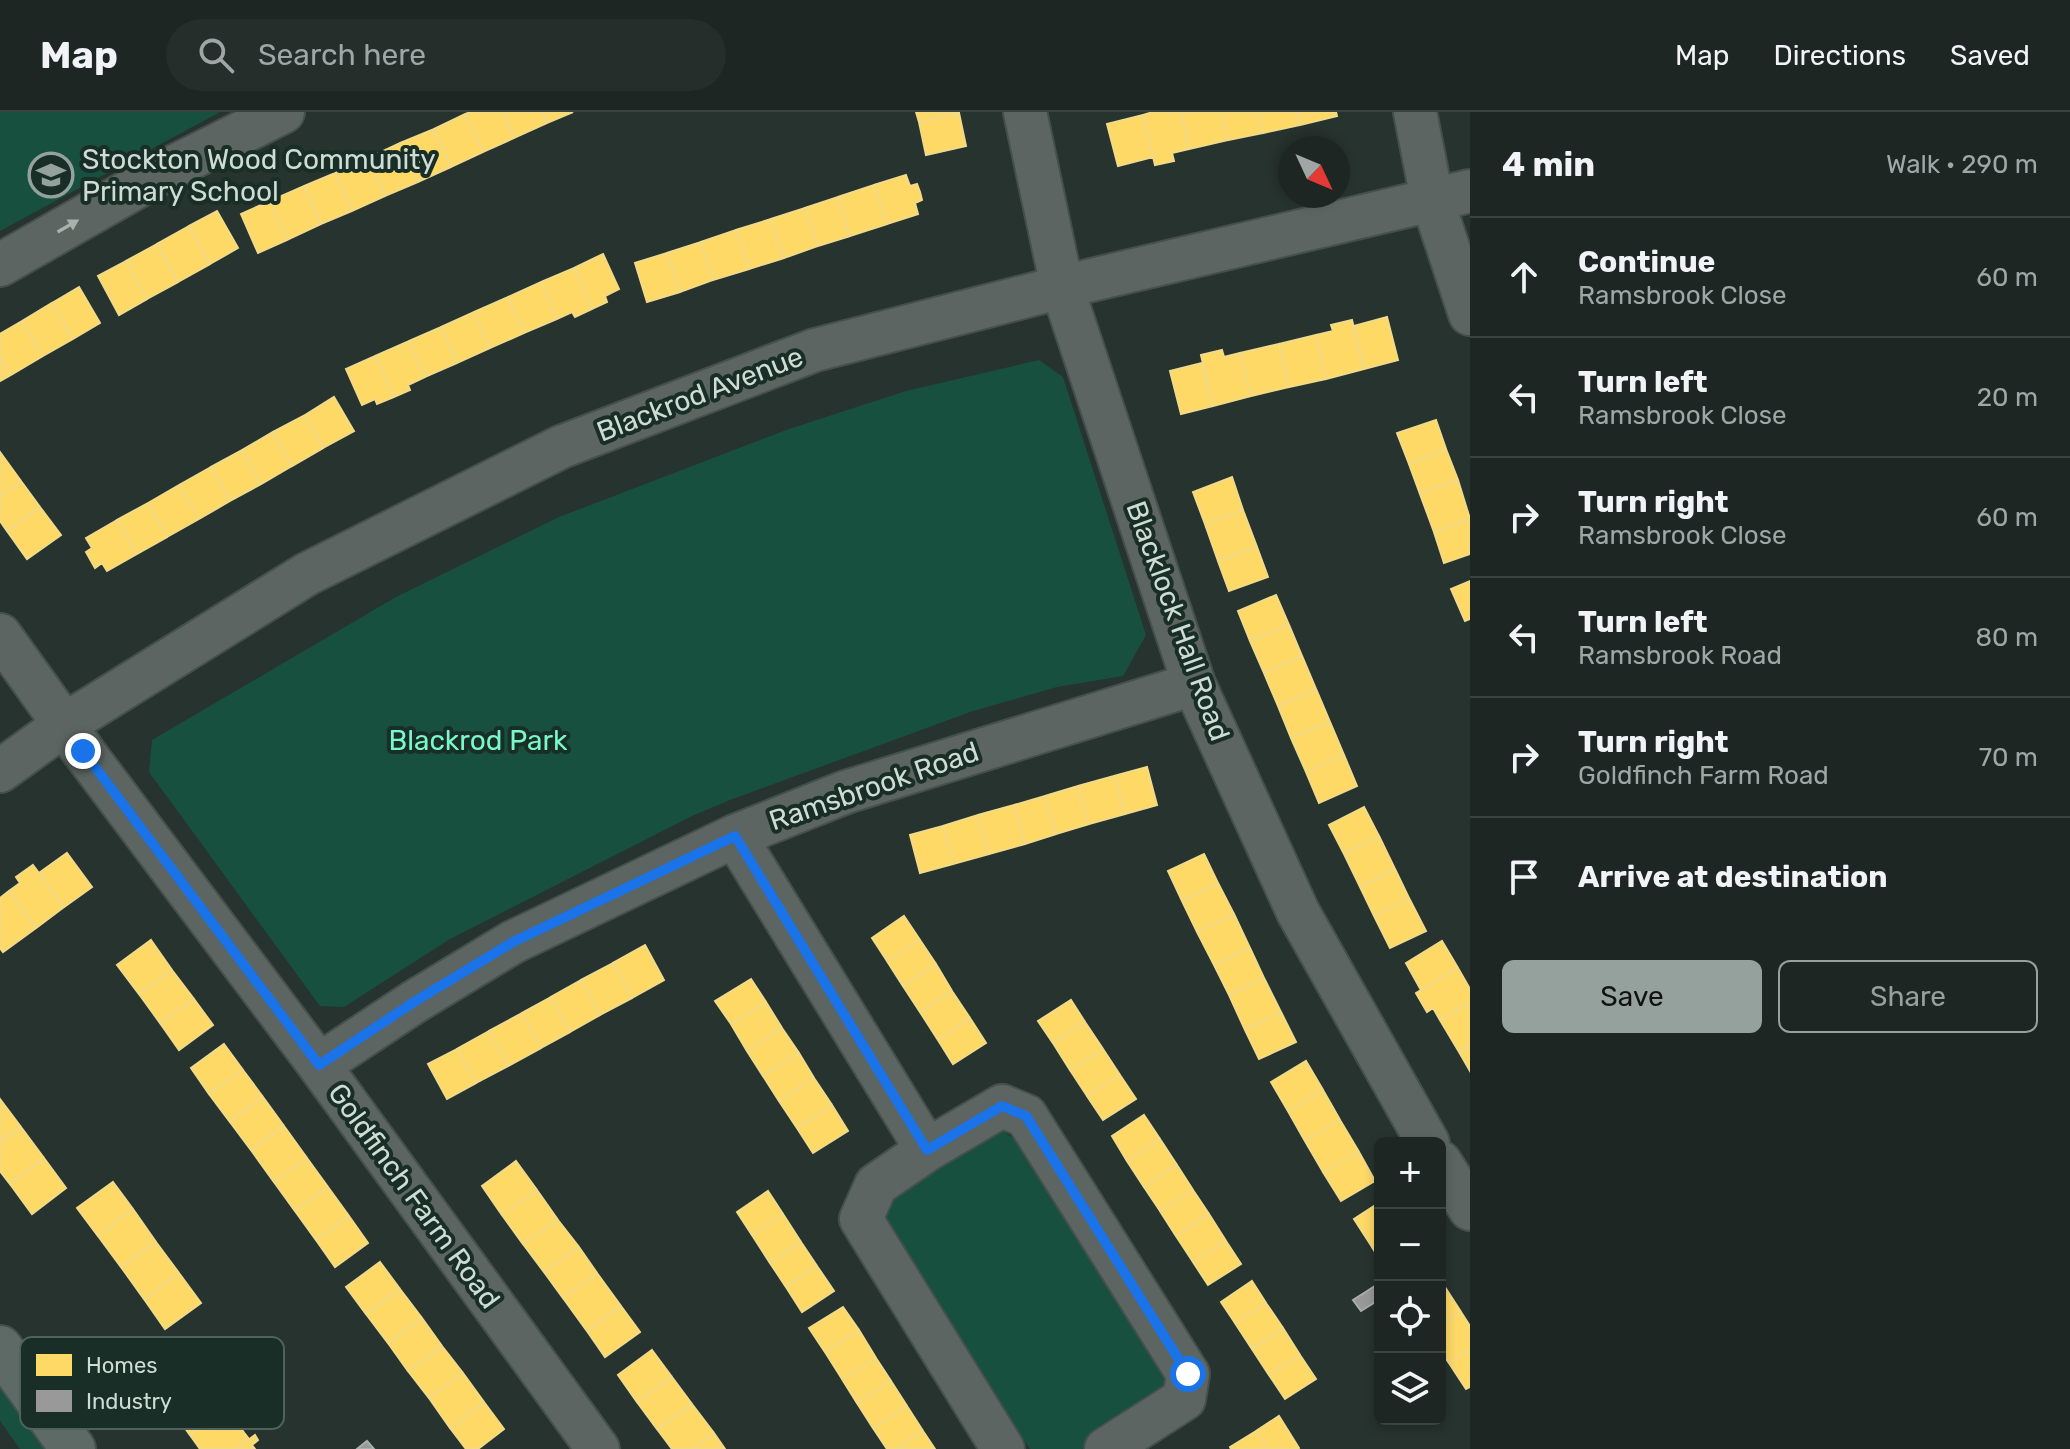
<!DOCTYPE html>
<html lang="en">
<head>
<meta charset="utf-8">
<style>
	body { margin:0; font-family:Rubik,sans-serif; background:#252e2b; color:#f1f3f6 }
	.controls { position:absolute; right:24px; bottom:24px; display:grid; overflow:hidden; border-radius:12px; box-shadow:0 4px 12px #0003 }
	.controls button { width:72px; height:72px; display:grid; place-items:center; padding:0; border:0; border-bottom:2px solid #3b4341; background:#1d2623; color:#f1f3f6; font:40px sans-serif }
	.compass { position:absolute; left:1278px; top:24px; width:72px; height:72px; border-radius:50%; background:#1d2623; box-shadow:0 4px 12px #0003; rotate:134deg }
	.stop { position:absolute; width:24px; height:24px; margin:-18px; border:6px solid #1a73e8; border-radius:50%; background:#fff }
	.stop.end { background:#1a73e8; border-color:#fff; box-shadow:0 2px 8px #0008 }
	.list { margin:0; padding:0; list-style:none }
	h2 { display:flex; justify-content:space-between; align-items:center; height:104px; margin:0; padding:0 32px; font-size:34px }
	h2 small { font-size:26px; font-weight:400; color:#a0a5a6 }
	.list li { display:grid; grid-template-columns:52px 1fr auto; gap:24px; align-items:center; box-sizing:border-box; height:120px; padding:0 32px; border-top:2px solid #3b4341 }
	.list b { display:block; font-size:30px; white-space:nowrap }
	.list p { margin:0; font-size:26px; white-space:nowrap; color:#a0a5a6 }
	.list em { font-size:26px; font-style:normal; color:#a0a5a6 }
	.actions { display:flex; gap:16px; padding:24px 32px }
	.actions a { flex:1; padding:18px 0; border:2px solid #94a19c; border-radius:12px; text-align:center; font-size:28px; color:#94a19c }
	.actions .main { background:#94a19c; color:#111 }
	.icon { flex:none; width:44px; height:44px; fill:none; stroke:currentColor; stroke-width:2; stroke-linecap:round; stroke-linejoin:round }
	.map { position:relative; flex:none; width:1470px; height:1337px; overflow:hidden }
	header { display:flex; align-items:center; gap:48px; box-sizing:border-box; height:112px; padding:0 40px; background:#1d2623; border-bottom:2px solid #3b4341 }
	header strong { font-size:38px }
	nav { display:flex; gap:44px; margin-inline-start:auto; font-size:28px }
	.search { width:560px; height:72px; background:#252e2b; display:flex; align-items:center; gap:20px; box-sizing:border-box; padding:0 28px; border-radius:44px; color:#a0a5a6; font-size:30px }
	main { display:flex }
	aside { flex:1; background:#1d2623 }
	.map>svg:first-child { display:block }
	.green { fill:#17503f }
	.homes { fill:#ffd966; stroke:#f1da88; stroke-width:2 }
	.industry { fill:#999; stroke:#a9adab; stroke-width:2 }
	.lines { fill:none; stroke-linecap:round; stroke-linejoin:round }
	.street-casing { stroke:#45504c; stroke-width:46 }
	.secondary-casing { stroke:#45504c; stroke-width:48 }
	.street { stroke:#5c6561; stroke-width:42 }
	.secondary { stroke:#5d6a65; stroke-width:44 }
	.oneway { fill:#a7b2ad }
	.route { stroke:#1a73e8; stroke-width:10 }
	.labels { text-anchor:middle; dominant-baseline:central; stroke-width:8; stroke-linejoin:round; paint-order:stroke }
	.poi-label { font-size:28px; fill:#cfdcd6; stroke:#182e26; text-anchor:start }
	.street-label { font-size:28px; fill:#cfdcd6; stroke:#182e26 }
	.park-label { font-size:28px; fill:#79f8cc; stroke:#182e26 }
	.key { fill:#182e26; stroke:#4f625b; stroke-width:2 }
	.key-label { font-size:22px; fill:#cfdcd6 }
</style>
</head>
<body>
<header>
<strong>Map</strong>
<div class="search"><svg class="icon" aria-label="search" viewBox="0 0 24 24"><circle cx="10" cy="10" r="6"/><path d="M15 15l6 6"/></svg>Search here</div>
<nav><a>Map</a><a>Directions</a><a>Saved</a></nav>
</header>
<main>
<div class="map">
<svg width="1470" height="1337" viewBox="0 0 1470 1337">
	<rect width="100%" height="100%" fill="#27332f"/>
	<path class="green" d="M 0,0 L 220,0 L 0,119 Z
		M 1039,248 L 1063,265 L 1146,523 L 1123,564 L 1057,575 L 973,599 L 730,688 L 692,704 L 450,827 L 344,895 L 320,894 L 149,660 L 152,628 L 396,485 L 559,405 L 789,317 L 906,279 Z
		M 999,1016 L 1022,1033 L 1169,1255 L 1167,1279 L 1082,1337 L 1030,1337 L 887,1121 L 883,1098 L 896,1076 Z
		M 0,1270 L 48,1337 L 20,1337 L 0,1309 Z"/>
	<path class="homes" d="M 471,0 L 503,0 L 514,26 L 483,40 L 465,2 Z
		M 503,0 L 542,0 L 547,11 L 514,26 Z
		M 542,0 L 573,0 L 547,11 Z
		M 916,0 L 959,0 L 959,1 L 919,10 Z
		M 1153,0 L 1181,0 L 1189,37 L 1172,41 L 1174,49 L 1155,53 L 1143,3 Z
		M 1181,0 L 1221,0 L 1228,28 L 1189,37 Z
		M 1221,0 L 1259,0 L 1263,21 L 1228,28 Z
		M 1259,0 L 1297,0 L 1300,13 L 1263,21 Z
		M 1297,0 L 1336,0 L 1337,4 L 1300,13 Z
		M 959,1 L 966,34 L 926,43 L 919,10 Z
		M 465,2 L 483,40 L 451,55 L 434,17 Z
		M 1143,3 L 1153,45 L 1118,54 L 1107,12 Z
		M 434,17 L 451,55 L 418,70 L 400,31 Z
		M 400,31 L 418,70 L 385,84 L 368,46 Z
		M 368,46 L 385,84 L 352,99 L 335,61 Z
		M 335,61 L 352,99 L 321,112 L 304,74 Z
		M 906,63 L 910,74 L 917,72 L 920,80 L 922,88 L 915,91 L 918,102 L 887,112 L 874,73 Z
		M 874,73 L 887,112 L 850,124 L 838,85 Z
		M 304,74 L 321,112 L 287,128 L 270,89 Z
		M 838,85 L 850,124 L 818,134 L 805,96 Z
		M 270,89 L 287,128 L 258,141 L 241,102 Z
		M 805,96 L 818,134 L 784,146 L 771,107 Z
		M 217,99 L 238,136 L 210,152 L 189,114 Z
		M 771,107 L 784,146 L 749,157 L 736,118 Z
		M 189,114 L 210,152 L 178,170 L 157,132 Z
		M 736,118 L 749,157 L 713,168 L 701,130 Z
		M 701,130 L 713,168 L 680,180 L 667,141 Z
		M 157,132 L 178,170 L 147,187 L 126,149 Z
		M 667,141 L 680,180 L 647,190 L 635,151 Z
		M 603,142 L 619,177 L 605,184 L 607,190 L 592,197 L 574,156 Z
		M 126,149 L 147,187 L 119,203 L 98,164 Z
		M 574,156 L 592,197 L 575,205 L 572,200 L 557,207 L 541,170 Z
		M 541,170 L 557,207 L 524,221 L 508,185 Z
		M 79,175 L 100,211 L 73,227 L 52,191 Z
		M 508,185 L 524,221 L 490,236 L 474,200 Z
		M 52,191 L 73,227 L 43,244 L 22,209 Z
		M 474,200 L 490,236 L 457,251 L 441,215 Z
		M 1387,205 L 1398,248 L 1364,257 L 1354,214 Z
		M 1352,208 L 1364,257 L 1326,267 L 1316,223 L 1333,219 L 1331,213 Z
		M 22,209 L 43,244 L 11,263 L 0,245 L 0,222 Z
		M 441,215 L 457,251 L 425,265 L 409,229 Z
		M 1316,223 L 1326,267 L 1289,275 L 1279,232 Z
		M 409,229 L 425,265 L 408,273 L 410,278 L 394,285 L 375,244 Z
		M 1279,232 L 1289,275 L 1251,284 L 1240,241 Z
		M 1222,238 L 1224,245 L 1240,241 L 1251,284 L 1213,294 L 1201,243 Z
		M 375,244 L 394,285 L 377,292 L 375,287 L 362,293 L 346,257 Z
		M 0,245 L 11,263 L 0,269 Z
		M 1202,251 L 1213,294 L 1181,302 L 1170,259 Z
		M 334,285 L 354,319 L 323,336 L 305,303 Z
		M 305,303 L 323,336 L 292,354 L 273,320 Z
		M 1436,308 L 1446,337 L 1409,352 L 1397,321 Z
		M 273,320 L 292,354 L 261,372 L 242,338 Z
		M 1446,337 L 1458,368 L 1420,382 L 1409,352 Z
		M 242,338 L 261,372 L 230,389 L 211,355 Z
		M 0,340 L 21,369 L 0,385 Z
		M 211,355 L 230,389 L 199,407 L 179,373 Z
		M 1232,365 L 1243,398 L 1205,412 L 1193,380 Z
		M 1458,368 L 1470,407 L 1434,420 L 1420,382 Z
		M 21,369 L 40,395 L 7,419 L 0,409 L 0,385 Z
		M 179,373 L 199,407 L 167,425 L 148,391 Z
		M 148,391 L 167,425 L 137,442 L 117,408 Z
		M 40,395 L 61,423 L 27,447 L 7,419 Z
		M 1243,398 L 1257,435 L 1218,449 L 1205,412 Z
		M 1470,407 L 1470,442 L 1444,451 L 1434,420 Z
		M 117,408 L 137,442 L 107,459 L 102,451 L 95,456 L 86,440 L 92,436 L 86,426 Z
		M 1257,435 L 1268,465 L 1229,479 L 1218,449 Z
		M 1470,469 L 1470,507 L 1465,509 L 1451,477 Z
		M 1276,483 L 1289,513 L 1250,529 L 1238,499 Z
		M 1289,513 L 1302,544 L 1264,561 L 1250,529 Z
		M 1302,544 L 1316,577 L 1278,594 L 1264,561 Z
		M 1316,577 L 1330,610 L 1291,626 L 1278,594 Z
		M 1330,610 L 1344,643 L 1306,660 L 1291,626 Z
		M 1344,643 L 1357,674 L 1319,691 L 1306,660 Z
		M 1147,655 L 1157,693 L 1125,702 L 1114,664 Z
		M 1114,664 L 1125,702 L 1089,712 L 1078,674 Z
		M 1078,674 L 1089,712 L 1056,722 L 1045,684 Z
		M 1045,684 L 1056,722 L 1025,732 L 1014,693 Z
		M 1014,693 L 1025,732 L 989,742 L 978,703 Z
		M 1364,695 L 1379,724 L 1344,742 L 1329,713 Z
		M 978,703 L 989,742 L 953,752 L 943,714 Z
		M 943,714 L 953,752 L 920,761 L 910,723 Z
		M 1379,724 L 1395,757 L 1360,775 L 1344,742 Z
		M 67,741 L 92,775 L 64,795 L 39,761 Z
		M 1204,742 L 1218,771 L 1182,789 L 1168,759 Z
		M 33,753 L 64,795 L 36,816 L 9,779 L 20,771 L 16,765 Z
		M 1395,757 L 1409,786 L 1374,804 L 1360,775 Z
		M 1218,771 L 1234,802 L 1197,820 L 1182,789 Z
		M 9,779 L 36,816 L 3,840 L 0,836 L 0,786 Z
		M 1409,786 L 1426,819 L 1390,836 L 1374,804 Z
		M 1234,802 L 1250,836 L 1214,853 L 1197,820 Z
		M 904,804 L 920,828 L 887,849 L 872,826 Z
		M 151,828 L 172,858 L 139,882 L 117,853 Z
		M 920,828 L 936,852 L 903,874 L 887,849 Z
		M 1442,829 L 1458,856 L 1421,878 L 1406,851 Z
		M 645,833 L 664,868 L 632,886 L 613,851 Z
		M 1250,836 L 1264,866 L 1229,883 L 1214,853 Z
		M 613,851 L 632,886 L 600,903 L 581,868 Z
		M 936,852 L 952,879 L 920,900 L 903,874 Z
		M 1458,856 L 1470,877 L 1470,890 L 1440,908 L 1433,896 L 1427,900 L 1416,881 Z
		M 172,858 L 194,887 L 160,911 L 139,882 Z
		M 1264,866 L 1281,900 L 1245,918 L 1229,883 Z
		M 751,867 L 766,890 L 731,912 L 715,889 Z
		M 581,868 L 600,903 L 570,920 L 551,885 Z
		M 952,879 L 970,906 L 938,928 L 920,900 Z
		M 551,885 L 570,920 L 541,936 L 522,901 Z
		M 194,887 L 213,913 L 179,938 L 160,911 Z
		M 1071,888 L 1085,910 L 1053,931 L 1038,909 Z
		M 766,890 L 782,916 L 747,939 L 731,912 Z
		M 1470,890 L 1470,934 L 1459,940 L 1440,908 Z
		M 1281,900 L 1296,930 L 1259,947 L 1245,918 Z
		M 522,901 L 541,936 L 508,954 L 489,919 Z
		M 970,906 L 986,931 L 953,952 L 938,928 Z
		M 1085,910 L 1103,937 L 1070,958 L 1053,931 Z
		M 782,916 L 799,941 L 763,964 L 747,939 Z
		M 489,919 L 508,954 L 476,971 L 457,937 Z
		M 224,932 L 243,958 L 209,982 L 191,956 Z
		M 1470,934 L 1470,959 L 1459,940 Z
		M 457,937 L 476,971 L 447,987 L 428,952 Z
		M 1103,937 L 1120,963 L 1087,984 L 1070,958 Z
		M 799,941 L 814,966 L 779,989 L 763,964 Z
		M 1306,949 L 1323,978 L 1288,999 L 1271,970 Z
		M 243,958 L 263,985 L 230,1010 L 209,982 Z
		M 1120,963 L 1136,987 L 1103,1008 L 1087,984 Z
		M 814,966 L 832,993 L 797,1016 L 779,989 Z
		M 1323,978 L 1340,1008 L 1305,1029 L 1288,999 Z
		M 263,985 L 284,1014 L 251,1038 L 230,1010 Z
		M 0,987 L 21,1015 L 0,1030 Z
		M 832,993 L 848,1019 L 813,1041 L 797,1016 Z
		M 1144,1003 L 1160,1027 L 1127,1049 L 1112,1024 Z
		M 1340,1008 L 1359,1040 L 1323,1060 L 1305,1029 Z
		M 284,1014 L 307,1046 L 274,1070 L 251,1038 Z
		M 21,1015 L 44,1046 L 10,1072 L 0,1059 L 0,1030 Z
		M 1160,1027 L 1177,1053 L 1144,1075 L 1127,1049 Z
		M 1359,1040 L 1375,1069 L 1341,1089 L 1323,1060 Z
		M 44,1046 L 66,1076 L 32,1102 L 10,1072 Z
		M 307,1046 L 328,1075 L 295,1099 L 274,1070 Z
		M 516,1049 L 537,1078 L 502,1103 L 482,1074 Z
		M 1177,1053 L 1193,1078 L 1160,1099 L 1144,1075 Z
		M 113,1070 L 133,1097 L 98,1124 L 77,1096 Z
		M 328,1075 L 349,1104 L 316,1128 L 295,1099 Z
		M 537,1078 L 558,1108 L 523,1132 L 502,1103 Z
		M 1193,1078 L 1209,1102 L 1176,1124 L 1160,1099 Z
		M 768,1079 L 783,1102 L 752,1123 L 737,1100 Z
		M 1380,1090 L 1380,1130 L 1372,1135 L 1354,1107 Z
		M 133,1097 L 156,1130 L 121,1155 L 98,1124 Z
		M 783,1102 L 801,1130 L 770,1151 L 752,1123 Z
		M 1209,1102 L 1226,1129 L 1193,1150 L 1176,1124 Z
		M 349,1104 L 368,1131 L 335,1155 L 316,1128 Z
		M 558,1108 L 579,1135 L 544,1160 L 523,1132 Z
		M 1226,1129 L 1241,1152 L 1208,1173 L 1193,1150 Z
		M 156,1130 L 179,1161 L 144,1187 L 121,1155 Z
		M 801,1130 L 817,1154 L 786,1175 L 770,1151 Z
		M 1380,1130 L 1380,1148 L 1372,1135 Z
		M 579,1135 L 597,1161 L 563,1186 L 544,1160 Z
		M 380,1150 L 400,1177 L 366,1202 L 346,1175 Z
		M 817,1154 L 834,1179 L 802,1200 L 786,1175 Z
		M 179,1161 L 201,1191 L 165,1217 L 144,1187 Z
		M 597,1161 L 621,1194 L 587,1219 L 563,1186 Z
		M 1252,1169 L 1266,1191 L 1235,1211 L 1221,1190 Z
		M 1443,1172 L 1461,1200 L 1440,1214 L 1440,1175 Z
		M 400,1177 L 422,1206 L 388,1231 L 366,1202 Z
		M 1266,1191 L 1283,1216 L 1252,1237 L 1235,1211 Z
		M 621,1194 L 640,1220 L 605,1245 L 587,1219 Z
		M 843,1195 L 859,1218 L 825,1240 L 809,1216 Z
		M 1461,1200 L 1470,1214 L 1470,1237 L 1449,1251 L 1440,1238 L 1440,1214 Z
		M 422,1206 L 442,1234 L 408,1259 L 388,1231 Z
		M 1283,1216 L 1300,1243 L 1269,1263 L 1252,1237 Z
		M 859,1218 L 876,1246 L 842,1267 L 825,1240 Z
		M 442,1234 L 463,1261 L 429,1286 L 408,1259 Z
		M 1470,1237 L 1470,1275 L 1466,1277 L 1449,1251 Z
		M 652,1238 L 672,1265 L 637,1290 L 618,1263 Z
		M 1300,1243 L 1316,1267 L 1285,1287 L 1269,1263 Z
		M 876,1246 L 891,1269 L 857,1291 L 842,1267 Z
		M 463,1261 L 484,1290 L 450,1316 L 429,1286 Z
		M 203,1265 L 226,1297 L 190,1323 L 167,1291 Z
		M 672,1265 L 692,1292 L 657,1317 L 637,1290 Z
		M 891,1269 L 907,1294 L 873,1316 L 857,1291 Z
		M 484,1290 L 504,1317 L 478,1337 L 466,1337 L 450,1316 Z
		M 692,1292 L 714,1321 L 692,1337 L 672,1337 L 657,1317 Z
		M 907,1294 L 923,1319 L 896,1337 L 887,1337 L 873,1316 Z
		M 226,1297 L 249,1327 L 236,1337 L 200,1337 L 190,1323 Z
		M 1279,1304 L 1299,1336 L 1298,1337 L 1268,1337 L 1256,1319 Z
		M 923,1319 L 935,1337 L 896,1337 Z
		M 1256,1319 L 1268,1337 L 1231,1337 L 1230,1335 Z
		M 714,1321 L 725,1337 L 692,1337 Z
		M 255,1323 L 258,1328 L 252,1333 L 255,1337 L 236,1337 Z"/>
	<path class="industry" d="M 1375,1174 L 1380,1187 L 1361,1199 L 1353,1188 Z
		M 367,1329 L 374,1337 L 357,1337 Z"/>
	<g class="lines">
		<g class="street-casing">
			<path id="street" d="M 1025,0 L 1062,175 L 1194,572 L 1298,800 L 1428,1031
				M 1415,0 L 1432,87 L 1470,202
				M 0,153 L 161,61 L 283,0
				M 0,523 L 83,639 L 319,953 L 598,1337
				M 0,659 L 64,613 L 307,462 L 561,335 L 815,238 L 1062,175 L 1470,79
				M 735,724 L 927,1038
				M 319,953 L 414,890 L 513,830 L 735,724 L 846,680 L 1194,572
				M 1440,1050 L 1470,1097
				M 1003,1337 L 861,1107 L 876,1073 L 927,1038 L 1002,994 L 1026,1004 L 1188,1262 L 1184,1287 L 1106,1337"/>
		</g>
		<g class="secondary-casing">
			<path id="secondary" d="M 0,1236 L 73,1337"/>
		</g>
		<use href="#street" class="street"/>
		<use href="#secondary" class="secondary"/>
	</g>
	<defs><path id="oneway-solid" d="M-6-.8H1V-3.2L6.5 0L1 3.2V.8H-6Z" transform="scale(2)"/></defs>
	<use class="oneway" href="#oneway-solid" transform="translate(68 114) rotate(-30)"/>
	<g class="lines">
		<path class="route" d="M 83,639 L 319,953 L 414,890 L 513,830 L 735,724 L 927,1038 L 1002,994 L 1026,1004 L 1188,1262"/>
	</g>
	<defs>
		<g id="school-ring" transform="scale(2.3)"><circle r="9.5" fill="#182e26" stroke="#94a19c" stroke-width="1.5"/><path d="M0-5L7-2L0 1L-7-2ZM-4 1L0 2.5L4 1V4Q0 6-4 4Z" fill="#94a19c"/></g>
	</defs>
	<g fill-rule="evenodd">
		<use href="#school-ring" x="51" y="63"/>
	</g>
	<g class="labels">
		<g class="poi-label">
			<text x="82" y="47">Stockton Wood Community<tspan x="82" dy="32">Primary School</tspan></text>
		</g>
		<g class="street-label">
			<text transform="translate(700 282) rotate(-21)">Blackrod Avenue</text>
			<text transform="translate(1178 509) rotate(70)">Blacklock Hall Road</text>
			<text transform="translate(874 674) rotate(-19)">Ramsbrook Road</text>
			<text transform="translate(414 1084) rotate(54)">Goldfinch Farm Road</text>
		</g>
		<g class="park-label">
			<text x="478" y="628">Blackrod Park</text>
		</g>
	</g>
	<rect x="20" y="1225" width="264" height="92" rx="12" class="key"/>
	<rect x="36" y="1242" width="36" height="22" fill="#ffd966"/>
	<rect x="36" y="1278" width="36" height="22" fill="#999"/>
	<g class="key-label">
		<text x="86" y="1261">Homes</text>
		<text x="86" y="1297">Industry</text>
	</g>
</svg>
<div class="controls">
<button>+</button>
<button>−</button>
<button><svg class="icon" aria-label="locate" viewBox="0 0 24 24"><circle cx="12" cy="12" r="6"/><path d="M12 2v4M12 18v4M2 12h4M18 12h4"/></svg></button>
<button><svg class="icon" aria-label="layers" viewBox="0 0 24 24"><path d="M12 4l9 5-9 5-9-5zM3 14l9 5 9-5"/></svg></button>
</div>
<svg class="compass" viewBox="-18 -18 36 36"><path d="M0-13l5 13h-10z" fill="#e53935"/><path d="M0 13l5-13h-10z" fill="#a0a5a6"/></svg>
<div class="stop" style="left:1188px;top:1262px"></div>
<div class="stop end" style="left:83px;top:639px"></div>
</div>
<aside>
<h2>4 min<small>Walk · 290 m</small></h2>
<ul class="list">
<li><svg class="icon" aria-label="ahead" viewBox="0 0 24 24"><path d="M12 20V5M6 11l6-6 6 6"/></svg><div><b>Continue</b><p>Ramsbrook Close</p></div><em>60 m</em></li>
<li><svg class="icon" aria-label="left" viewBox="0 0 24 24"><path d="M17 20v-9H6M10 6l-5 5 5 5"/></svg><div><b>Turn left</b><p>Ramsbrook Close</p></div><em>20 m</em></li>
<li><svg class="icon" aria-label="right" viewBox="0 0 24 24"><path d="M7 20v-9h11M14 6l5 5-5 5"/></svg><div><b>Turn right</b><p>Ramsbrook Close</p></div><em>60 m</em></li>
<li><svg class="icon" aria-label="left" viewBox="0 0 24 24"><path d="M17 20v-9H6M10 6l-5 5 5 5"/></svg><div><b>Turn left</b><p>Ramsbrook Road</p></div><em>80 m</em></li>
<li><svg class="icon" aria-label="right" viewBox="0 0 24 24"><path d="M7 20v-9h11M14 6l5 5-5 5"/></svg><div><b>Turn right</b><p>Goldfinch Farm Road</p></div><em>70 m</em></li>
<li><svg class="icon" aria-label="arrive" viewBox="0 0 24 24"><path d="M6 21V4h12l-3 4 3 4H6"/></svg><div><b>Arrive at destination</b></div></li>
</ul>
<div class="actions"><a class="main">Save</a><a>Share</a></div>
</aside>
</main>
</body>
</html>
